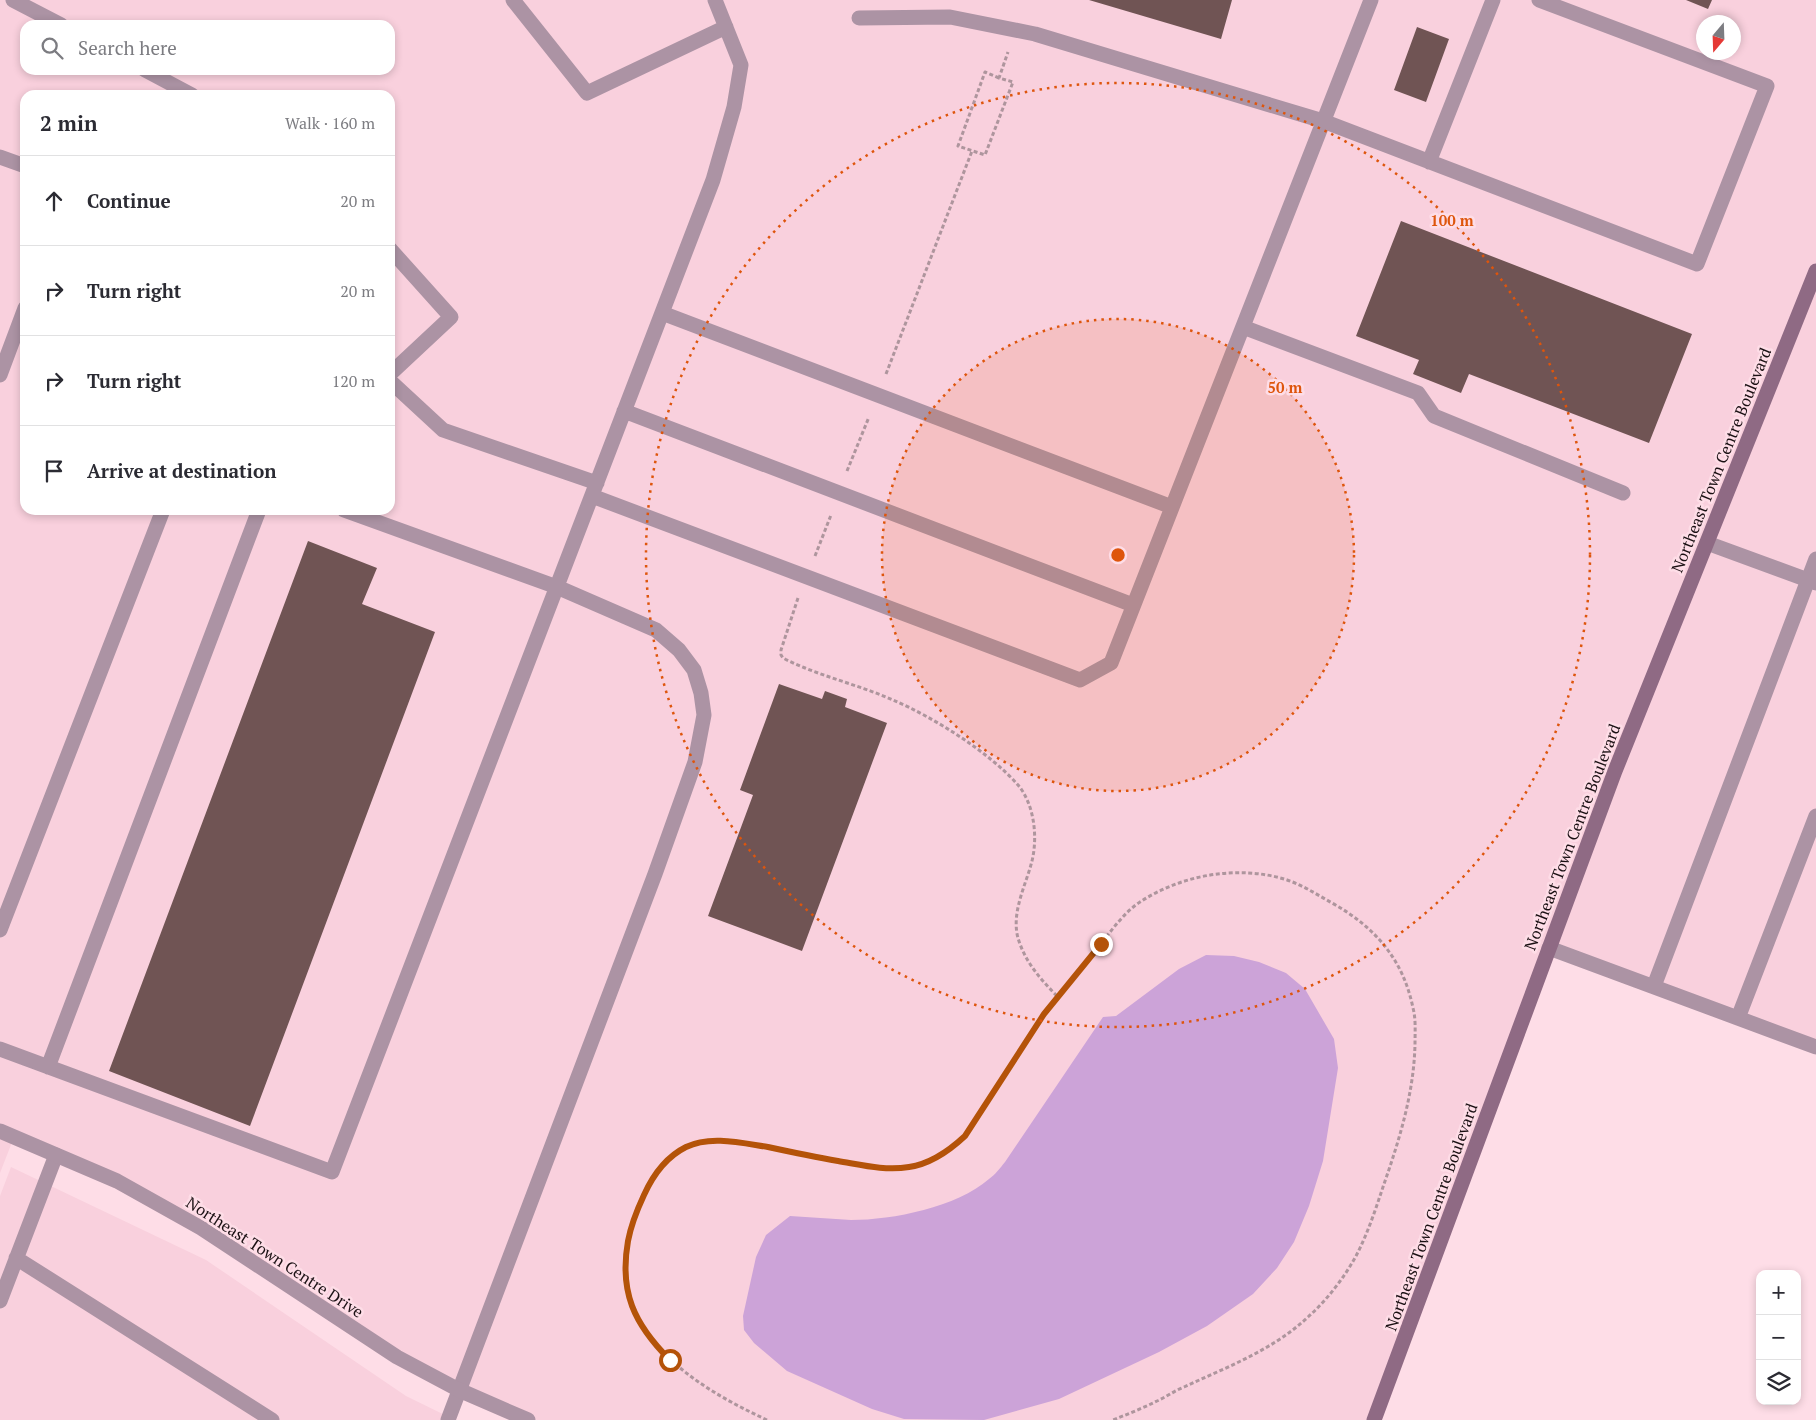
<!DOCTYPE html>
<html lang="en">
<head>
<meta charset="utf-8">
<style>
	body { margin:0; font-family:"PT Serif",serif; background:#f2f2f3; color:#2b2b33 }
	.controls { position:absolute; right:15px; bottom:15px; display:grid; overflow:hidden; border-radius:10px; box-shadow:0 2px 8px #0003 }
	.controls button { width:45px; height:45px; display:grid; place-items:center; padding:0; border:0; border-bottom:1px solid #e1e1e2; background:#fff; color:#2b2b33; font:25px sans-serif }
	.compass { position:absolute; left:1696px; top:15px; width:45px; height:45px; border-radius:50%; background:#fff; box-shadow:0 2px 8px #0003; rotate:199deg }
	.stop { position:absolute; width:15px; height:15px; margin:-11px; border:4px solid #b45309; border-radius:50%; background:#fff }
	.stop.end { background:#b45309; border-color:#fff; box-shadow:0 1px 5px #0008 }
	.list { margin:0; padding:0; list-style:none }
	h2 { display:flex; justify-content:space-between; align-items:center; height:65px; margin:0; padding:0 20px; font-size:21px }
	h2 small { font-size:16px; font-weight:400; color:#7c7c81 }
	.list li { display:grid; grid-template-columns:32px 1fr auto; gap:15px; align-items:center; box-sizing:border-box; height:90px; padding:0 20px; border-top:1px solid #e1e1e2 }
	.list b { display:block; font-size:19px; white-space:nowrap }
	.list em { font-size:16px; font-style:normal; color:#7c7c81 }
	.icon { flex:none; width:28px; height:28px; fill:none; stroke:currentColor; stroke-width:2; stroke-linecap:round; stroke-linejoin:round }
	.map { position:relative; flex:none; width:1816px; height:1420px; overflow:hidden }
	.search { position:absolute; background:#fff; box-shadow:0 2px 8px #0003; left:20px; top:20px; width:375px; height:55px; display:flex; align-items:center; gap:12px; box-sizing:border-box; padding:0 18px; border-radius:15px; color:#7c7c81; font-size:19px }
	.panel { position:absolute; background:#fff; box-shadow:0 2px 8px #0003; left:20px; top:90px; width:375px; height:425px; border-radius:15px }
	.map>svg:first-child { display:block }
	.built { fill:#f9d0dd; fill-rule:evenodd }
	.water { fill:#cca3d8 }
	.building { fill:#705454 }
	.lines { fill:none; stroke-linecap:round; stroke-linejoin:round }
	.path { stroke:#ae959d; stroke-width:3; stroke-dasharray:4 2.5; stroke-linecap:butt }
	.lane { stroke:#ac93a4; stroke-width:15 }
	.street { stroke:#ac93a4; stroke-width:15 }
	.secondary { stroke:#8f6a84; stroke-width:15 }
	.route { stroke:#b45309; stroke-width:6 }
	.ring { fill:none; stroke:#de550c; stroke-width:2.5; stroke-dasharray:2.5 5 }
	.labels { text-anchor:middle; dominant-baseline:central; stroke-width:5; stroke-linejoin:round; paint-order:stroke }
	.street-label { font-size:16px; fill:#1a1013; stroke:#fedde7 }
	.centre { fill:#de550c; stroke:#fedde7; stroke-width:2.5 }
	.ring-label { font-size:15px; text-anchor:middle; font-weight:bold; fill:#de550c; stroke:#fedde7; stroke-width:5; stroke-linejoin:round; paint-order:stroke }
</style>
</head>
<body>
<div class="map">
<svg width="1816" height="1420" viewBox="0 0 1816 1420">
	<rect width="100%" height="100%" fill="#fedde7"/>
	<path class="built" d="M 0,0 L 1816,0 L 1816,1052 L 1549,948 L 1374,1420 L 537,1420 L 459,1390 L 175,1214 L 14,1137 L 0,1173 ZM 1704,22 L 1734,22 L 1734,52 L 1704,52 ZM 25,25 L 390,25 L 390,70 L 25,70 ZM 25,95 L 390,95 L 390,510 L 25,510 Z
		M 11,1167 L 206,1260 L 406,1396 L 455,1420 L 0,1420 L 0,1196 Z"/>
	<path class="water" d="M 1206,955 L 1234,956 L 1259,962 L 1286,973 L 1305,989 L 1334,1039 L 1338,1068 L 1323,1161 L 1309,1206 L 1294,1242 L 1277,1268 L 1253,1294 L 1207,1326 L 1159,1352 L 1059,1399 L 984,1420 L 904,1419 L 872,1409 L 787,1371 L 754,1343 L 744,1330 L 743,1316 L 756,1257 L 766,1235 L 790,1216 C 810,1217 831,1219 851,1220 C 893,1220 957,1207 989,1179 C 995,1175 1000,1168 1005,1162 L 1103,1017 L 1116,1016 L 1179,969 Z"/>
	<path class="building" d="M 1089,0 L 1232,0 L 1221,39 Z
		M 1686,0 L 1712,0 L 1708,9 Z
		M 1417,27 L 1449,39 L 1426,102 L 1394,90 Z
		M 1401,221 L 1692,334 L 1649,443 L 1469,374 L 1461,393 L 1413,374 L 1419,360 L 1356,336 Z
		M 308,541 L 377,568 L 362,604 L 435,632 L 250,1126 L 109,1071 Z
		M 779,684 L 822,699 L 825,691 L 847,699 L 845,707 L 887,723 L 802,951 L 708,916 L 753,795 L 740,790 Z"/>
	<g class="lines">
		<path class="path" d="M 999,78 L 985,72 L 958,146 L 985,155 L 1013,82 L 999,78 L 1008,52
			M 886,374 L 972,151
			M 847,471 L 869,417
			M 815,556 L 831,515
			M 798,598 L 781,650 L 781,655 L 783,658 C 818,676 857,684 893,700 C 933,717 989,752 1018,785 C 1034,804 1038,836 1032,861 C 1026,885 1011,912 1018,938 C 1025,962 1041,980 1058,997
			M 767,1420 C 720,1398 674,1372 644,1329 C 622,1299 622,1263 631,1228 C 639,1198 656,1160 687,1147 C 696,1143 710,1140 720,1140 C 736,1140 753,1145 768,1148 C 794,1153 820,1158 846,1163 C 867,1167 888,1171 910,1167 C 930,1164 950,1150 965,1136 C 993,1097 1016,1055 1043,1016 C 1059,993 1078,972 1096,950 C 1109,934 1123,913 1140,902 C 1181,875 1237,865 1284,879 C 1301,884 1316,894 1332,903 C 1375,927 1403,959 1413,1008 C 1416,1019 1415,1032 1415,1044 C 1414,1092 1400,1138 1384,1184 C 1376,1208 1368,1233 1356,1256 C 1344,1278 1327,1300 1308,1317 C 1273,1350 1227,1367 1184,1387 C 1174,1391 1166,1397 1157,1401 C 1143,1408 1128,1414 1113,1420"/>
		<path class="lane" d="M 13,0 L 61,25
			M 513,0 L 587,93 L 726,27
			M 859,18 L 950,17 L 1035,34 L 1323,121 L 1697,264 L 1767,86 L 1539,0
			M 145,70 L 192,95
			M 0,157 L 25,166
			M 1429,162 L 1493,0
			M 390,249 L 451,317 L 390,374
			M 662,313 L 1172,507
			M 1243,327 L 1418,393 L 1434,416 L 1623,493
			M 0,375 L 25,308
			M 390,381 L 443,430 L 597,483
			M 624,411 L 1133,605
			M 592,496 L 1080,680 L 1111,663 L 1371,0
			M 344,510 L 557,587 L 656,630 L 679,650 L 694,670 L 701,693 L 704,715 L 695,762 L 655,874 L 448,1420
			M 1707,543 L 1816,583
			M 0,930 L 163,510
			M 1549,948 L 1816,1047
			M 1654,986 L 1816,559
			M 1738,1018 L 1816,816
			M 0,1049 L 332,1172 L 713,180 L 734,107 L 741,65 L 715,0
			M 48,1067 L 259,510
			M 16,1258 L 272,1420
			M 0,1301 L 56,1155"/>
		<path class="street" d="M 0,1131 L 117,1181 L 201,1228 L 397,1357 L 459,1390 L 528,1420"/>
		<path class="secondary" d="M 1374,1420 L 1615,771 L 1816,271"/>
	</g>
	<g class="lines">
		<path class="route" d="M 670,1360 C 634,1324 619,1292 628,1241 C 631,1225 637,1210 644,1195 C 653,1175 666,1157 686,1147 C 710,1135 742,1143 768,1147 C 791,1152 815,1157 838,1161 C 862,1165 885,1171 909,1167 C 930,1164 950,1150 965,1136 L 1044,1014 L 1101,944"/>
	</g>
	<circle cx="1118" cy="555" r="236" fill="#de550c" fill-opacity=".12"/>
	<g class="ring">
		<circle cx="1118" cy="555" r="236"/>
		<circle cx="1118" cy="555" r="472"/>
	</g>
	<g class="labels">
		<g class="street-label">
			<text transform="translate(1721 460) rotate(-68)">Northeast Town Centre Boulevard</text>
			<text transform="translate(1572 837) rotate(-69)">Northeast Town Centre Boulevard</text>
			<text transform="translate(1431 1217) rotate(-70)">Northeast Town Centre Boulevard</text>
			<text transform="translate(275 1257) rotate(33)">Northeast Town Centre Drive</text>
		</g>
	</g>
	<circle cx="1118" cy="555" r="8" class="centre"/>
	<g class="ring-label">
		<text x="1452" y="226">100 m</text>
		<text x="1285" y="393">50 m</text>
	</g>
</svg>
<div class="controls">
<button>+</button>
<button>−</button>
<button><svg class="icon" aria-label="layers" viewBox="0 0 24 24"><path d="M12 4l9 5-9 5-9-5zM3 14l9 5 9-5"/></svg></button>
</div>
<svg class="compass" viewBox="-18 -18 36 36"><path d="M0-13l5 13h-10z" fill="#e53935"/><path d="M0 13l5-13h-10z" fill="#7c7c81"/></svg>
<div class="stop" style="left:670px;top:1360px"></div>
<div class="stop end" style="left:1101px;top:944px"></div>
<div class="search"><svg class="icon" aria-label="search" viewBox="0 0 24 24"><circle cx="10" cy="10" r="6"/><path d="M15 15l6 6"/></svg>Search here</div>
<section class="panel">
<h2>2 min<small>Walk · 160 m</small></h2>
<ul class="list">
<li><svg class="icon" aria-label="ahead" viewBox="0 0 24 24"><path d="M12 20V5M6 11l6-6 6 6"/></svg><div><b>Continue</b></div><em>20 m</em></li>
<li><svg class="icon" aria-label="right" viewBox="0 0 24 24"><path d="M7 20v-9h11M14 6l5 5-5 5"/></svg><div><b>Turn right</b></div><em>20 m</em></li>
<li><svg class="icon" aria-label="right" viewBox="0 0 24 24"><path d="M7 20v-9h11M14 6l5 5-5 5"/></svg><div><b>Turn right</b></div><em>120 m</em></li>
<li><svg class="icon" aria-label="arrive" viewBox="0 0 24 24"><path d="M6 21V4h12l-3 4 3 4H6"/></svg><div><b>Arrive at destination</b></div></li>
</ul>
</section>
</div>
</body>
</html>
